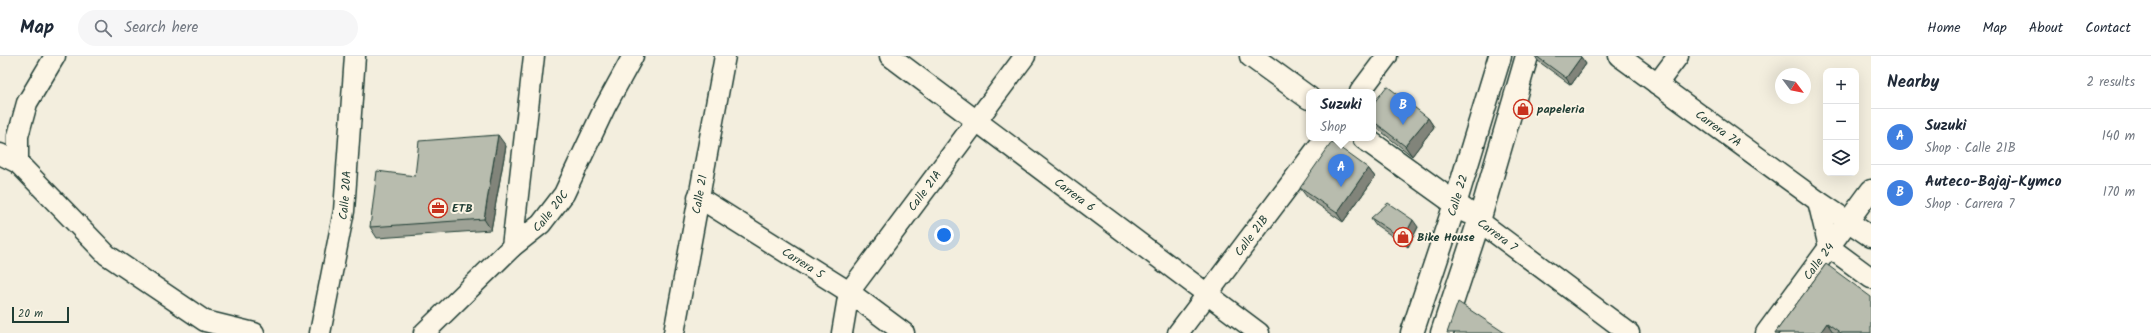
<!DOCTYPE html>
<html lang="en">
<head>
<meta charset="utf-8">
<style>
	body { margin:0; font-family:Kalam,sans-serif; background:#f6f6f7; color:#1f2937 }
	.controls { position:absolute; right:12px; top:12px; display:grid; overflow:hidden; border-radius:8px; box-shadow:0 4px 16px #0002 }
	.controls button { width:36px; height:36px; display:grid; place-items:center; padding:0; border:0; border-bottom:1px solid #e0e1e3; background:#fff; color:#1f2937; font:20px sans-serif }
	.compass { position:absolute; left:1775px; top:12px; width:36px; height:36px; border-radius:50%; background:#fff; box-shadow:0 4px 16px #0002; rotate:122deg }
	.scale { position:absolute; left:12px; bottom:10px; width:57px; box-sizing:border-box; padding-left:4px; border:2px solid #1f3d34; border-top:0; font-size:11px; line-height:14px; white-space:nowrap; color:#1f3d34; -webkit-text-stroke:3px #fcf5e5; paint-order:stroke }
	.you { position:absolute; left:944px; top:179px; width:14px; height:14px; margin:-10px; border:3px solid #fff; border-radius:50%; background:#1a73e8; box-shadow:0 0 0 6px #1a73e833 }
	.badge { display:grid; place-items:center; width:26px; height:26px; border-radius:50%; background:#c8321e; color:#fff; font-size:13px; font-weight:700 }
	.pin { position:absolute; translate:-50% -33px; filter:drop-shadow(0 1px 2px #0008) }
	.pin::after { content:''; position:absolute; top:21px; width:14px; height:12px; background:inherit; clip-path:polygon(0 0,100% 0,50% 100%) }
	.popup { position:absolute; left:1306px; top:33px; width:70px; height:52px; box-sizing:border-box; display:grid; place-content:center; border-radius:8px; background:#fff; filter:drop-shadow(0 1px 3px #0005); font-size:13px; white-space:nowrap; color:#747a83 }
	.popup b { font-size:15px; color:#1f2937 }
	.popup::after { content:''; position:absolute; left:50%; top:100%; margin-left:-8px; border:8px solid transparent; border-top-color:#fff }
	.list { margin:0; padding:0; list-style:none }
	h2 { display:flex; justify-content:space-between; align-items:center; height:52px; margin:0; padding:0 16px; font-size:17px }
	h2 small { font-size:13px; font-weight:400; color:#747a83 }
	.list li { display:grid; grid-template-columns:26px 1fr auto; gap:12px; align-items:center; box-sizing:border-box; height:56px; padding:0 16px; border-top:1px solid #e0e1e3 }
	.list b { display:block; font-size:15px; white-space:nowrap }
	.list p { margin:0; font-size:13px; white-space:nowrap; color:#747a83 }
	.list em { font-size:13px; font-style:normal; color:#747a83 }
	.icon { flex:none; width:22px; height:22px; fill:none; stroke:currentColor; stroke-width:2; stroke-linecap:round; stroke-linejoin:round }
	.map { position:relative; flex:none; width:1871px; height:277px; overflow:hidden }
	header { display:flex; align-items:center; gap:24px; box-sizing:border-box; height:56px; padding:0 20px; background:#fff; border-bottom:1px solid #e0e1e3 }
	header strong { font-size:19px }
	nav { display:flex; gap:22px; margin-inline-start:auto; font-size:14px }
	.search { width:280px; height:36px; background:#f6f6f7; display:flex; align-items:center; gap:10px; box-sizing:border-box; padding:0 14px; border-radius:22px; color:#747a83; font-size:15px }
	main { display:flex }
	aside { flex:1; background:#fff }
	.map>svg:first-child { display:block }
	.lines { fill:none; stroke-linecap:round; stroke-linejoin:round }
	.minor-casing { stroke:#1f3d34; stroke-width:23 }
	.major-casing { stroke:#1f3d34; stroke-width:25 }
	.minor { stroke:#fcf5e5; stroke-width:20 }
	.major { stroke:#fcf5e5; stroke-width:22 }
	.wall { fill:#9ea296; stroke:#1f3d34 }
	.shaded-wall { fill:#81847a; stroke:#1f3d34 }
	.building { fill:#b8bcae; stroke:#1f3d34 }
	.labels { text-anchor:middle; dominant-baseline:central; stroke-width:4; stroke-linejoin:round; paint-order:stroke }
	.poi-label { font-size:12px; font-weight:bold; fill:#1f3d34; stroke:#fcf5e5; text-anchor:start }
	.street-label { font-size:12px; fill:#1f3d34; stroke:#fcf5e5 }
</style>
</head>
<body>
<header>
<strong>Map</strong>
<div class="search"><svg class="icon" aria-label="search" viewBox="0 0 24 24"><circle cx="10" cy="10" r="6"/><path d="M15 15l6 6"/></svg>Search here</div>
<nav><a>Home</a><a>Map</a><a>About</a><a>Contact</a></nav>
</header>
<main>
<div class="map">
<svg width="1871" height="277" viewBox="0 0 1871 277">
	<rect width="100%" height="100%" fill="#f3eede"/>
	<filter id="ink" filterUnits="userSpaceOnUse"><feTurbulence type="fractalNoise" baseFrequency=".025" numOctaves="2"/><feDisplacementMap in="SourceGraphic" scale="8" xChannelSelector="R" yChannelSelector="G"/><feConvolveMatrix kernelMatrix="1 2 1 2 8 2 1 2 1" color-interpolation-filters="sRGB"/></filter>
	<g filter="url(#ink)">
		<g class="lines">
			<g class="minor-casing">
				<g id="minor">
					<path id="s1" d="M 890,0 L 1259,277"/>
					<path id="s2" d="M 1619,0 L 1818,145 L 1871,181"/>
					<path d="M 1657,28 L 1678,0"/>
					<path d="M 1360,36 L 1387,0"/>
					<path d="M 0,98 L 18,107 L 107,199 L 205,265 L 254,277"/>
					<path d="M 18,107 L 18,80 L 27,47 L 55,0"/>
					<path id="s3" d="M 698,141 L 849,236 L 904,277"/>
					<path d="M 1818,145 L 1829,191 L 1871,222"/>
					<path id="s4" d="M 1479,165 L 1629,277"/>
					<path d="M 512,191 L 534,0"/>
					<path id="s5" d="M 320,277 L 344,155 L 355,0"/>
					<path id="s6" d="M 424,277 L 512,191 L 541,168 L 564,138 L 605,51 L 633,0"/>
					<path id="s7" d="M 674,277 L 725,0"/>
					<path id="s8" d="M 842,277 L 849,236 L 1025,0"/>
					<path id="s9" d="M 1178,277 L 1325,82"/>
					<path id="s10" d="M 1766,277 L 1871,134"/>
				</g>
			</g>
			<g class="major-casing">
				<g id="major">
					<path d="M 1251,0 L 1309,42"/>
					<path d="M 1364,82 L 1467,156"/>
					<path id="s11" d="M 1412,277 L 1455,148 L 1500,0"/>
					<path d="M 1442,277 L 1479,165 L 1527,0"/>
				</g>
			</g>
			<use href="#minor" class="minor"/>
			<use href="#major" class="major"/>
		</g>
		<path class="wall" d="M 1535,0 L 1580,0 L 1586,8 L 1571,29 L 1538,5 Z
			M 1373,48 L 1428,62 L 1434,71 L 1412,100 L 1373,69 Z
			M 506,90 L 491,174 L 377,182 L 370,171 L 415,120 Z
			M 1368,112 L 1375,121 L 1343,166 L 1307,141 L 1300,132 Z
			M 1371,162 L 1418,171 L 1408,191 L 1376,169 Z
			M 1826,208 L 1871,277 L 1834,277 L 1833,276 L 1775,277 Z"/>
		<path class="shaded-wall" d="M 1581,1 L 1586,8 L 1571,29 L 1566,22 Z
			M 1428,62 L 1434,71 L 1412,100 L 1405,90 Z
			M 498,79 L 506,90 L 491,174 L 484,163 Z
			M 1368,112 L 1375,121 L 1343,166 L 1337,157 Z
			M 1413,164 L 1418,171 L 1408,191 L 1403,183 Z
			M 1827,267 L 1833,276 L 1832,277 L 1820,277 Z"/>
		<path class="building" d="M 1536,0 L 1580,0 L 1581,1 L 1566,22 Z
			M 1387,30 L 1428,62 L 1405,90 L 1373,65 L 1373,48 Z
			M 498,79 L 484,163 L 370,171 L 377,115 L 415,120 L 419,85 Z
			M 1332,86 L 1368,112 L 1337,157 L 1300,132 Z
			M 1388,147 L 1413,164 L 1403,183 L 1371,162 Z
			M 1826,208 L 1871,241 L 1871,277 L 1841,277 L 1827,267 L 1820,277 L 1775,277 Z
			M 1458,246 L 1505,277 L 1447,277 Z"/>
	</g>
	<defs>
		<g id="shop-ring" transform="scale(1)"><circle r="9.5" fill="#fcf5e5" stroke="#c8321e" stroke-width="1.5"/><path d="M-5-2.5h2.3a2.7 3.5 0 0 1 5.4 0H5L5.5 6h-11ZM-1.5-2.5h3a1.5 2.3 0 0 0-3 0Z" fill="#c8321e"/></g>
		<g id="office-ring" transform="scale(1)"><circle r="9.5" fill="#fcf5e5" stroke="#c8321e" stroke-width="1.5"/><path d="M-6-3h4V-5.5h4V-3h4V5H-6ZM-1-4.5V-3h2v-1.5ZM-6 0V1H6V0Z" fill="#c8321e"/></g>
	</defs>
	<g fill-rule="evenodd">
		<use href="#shop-ring" x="1523" y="53"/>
		<use href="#office-ring" x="438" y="152"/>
		<use href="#shop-ring" x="1403" y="181"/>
	</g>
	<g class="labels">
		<g class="poi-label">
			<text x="1537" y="53">papeleria</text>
			<text x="452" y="152">ETB</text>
			<text x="1417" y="181">Bike House</text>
		</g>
		<g class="street-label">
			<text stroke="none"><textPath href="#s2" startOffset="123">Carrera 7A</textPath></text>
			<text stroke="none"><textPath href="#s8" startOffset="168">Calle 21A</textPath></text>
			<text stroke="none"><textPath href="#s7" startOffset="141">Calle 21</textPath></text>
			<text stroke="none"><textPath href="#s1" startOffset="231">Carrera 6</textPath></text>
			<text stroke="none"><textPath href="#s5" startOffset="140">Calle 20A</textPath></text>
			<text stroke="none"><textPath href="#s11" startOffset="145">Calle 22</textPath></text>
			<text stroke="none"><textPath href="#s6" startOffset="176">Calle 20C</textPath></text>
			<text stroke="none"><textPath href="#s4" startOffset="23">Carrera 7</textPath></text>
			<text stroke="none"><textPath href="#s9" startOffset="122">Calle 21B</textPath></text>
			<text stroke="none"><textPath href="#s10" startOffset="89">Calle 24</textPath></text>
			<text stroke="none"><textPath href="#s3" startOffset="124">Carrera 5</textPath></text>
		</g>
	</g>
</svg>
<div class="controls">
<button>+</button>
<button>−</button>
<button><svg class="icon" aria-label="layers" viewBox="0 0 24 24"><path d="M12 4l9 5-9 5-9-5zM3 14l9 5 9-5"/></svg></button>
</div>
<svg class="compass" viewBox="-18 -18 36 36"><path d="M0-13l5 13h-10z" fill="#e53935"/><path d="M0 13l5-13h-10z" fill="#747a83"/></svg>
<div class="scale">20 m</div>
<div class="you"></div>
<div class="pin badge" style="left:1341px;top:131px;background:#3f7fe0">A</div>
<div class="popup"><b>Suzuki</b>Shop</div>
<div class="pin badge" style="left:1403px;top:69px;background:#3f7fe0">B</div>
</div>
<aside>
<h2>Nearby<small>2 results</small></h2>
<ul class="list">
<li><span class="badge" style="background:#3f7fe0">A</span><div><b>Suzuki</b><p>Shop · Calle 21B</p></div><em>140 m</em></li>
<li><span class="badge" style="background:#3f7fe0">B</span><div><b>Auteco-Bajaj-Kymco</b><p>Shop · Carrera 7</p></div><em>170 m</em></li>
</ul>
</aside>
</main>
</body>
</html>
